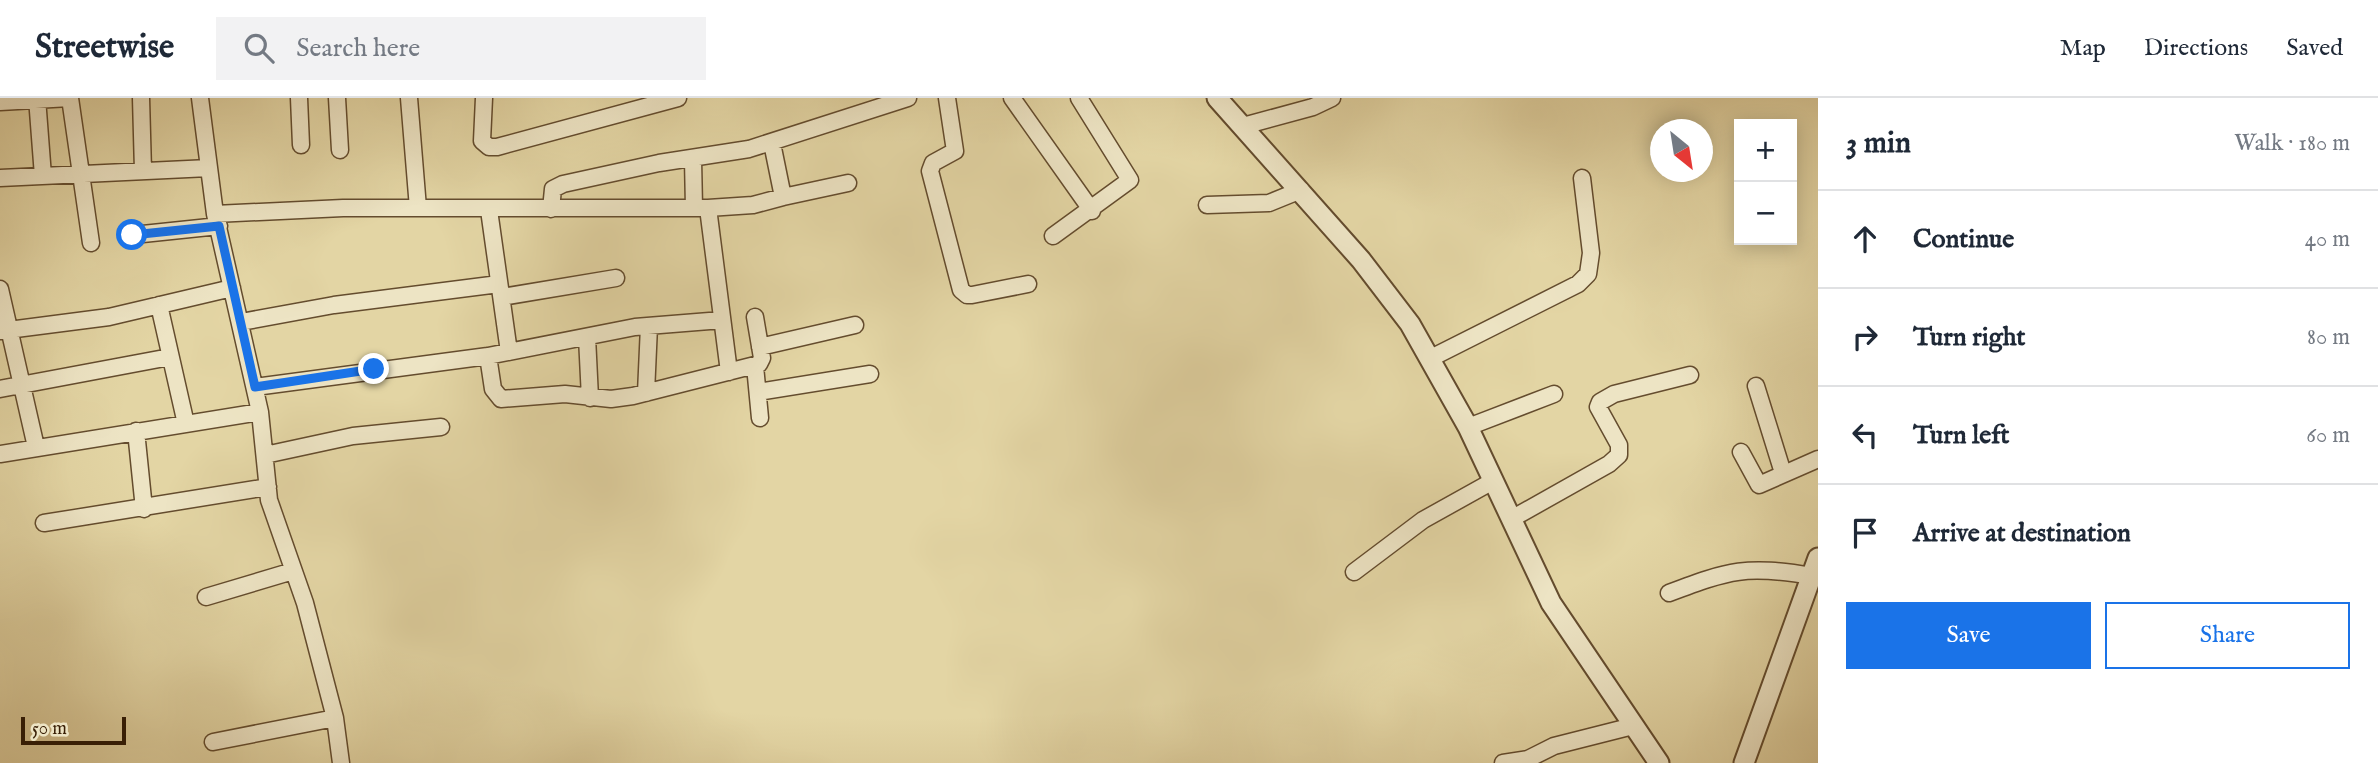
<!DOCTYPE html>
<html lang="en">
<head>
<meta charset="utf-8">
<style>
	body { margin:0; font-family:"IM FELL English",serif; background:#f2f2f3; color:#1f2937 }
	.controls { position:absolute; right:21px; top:21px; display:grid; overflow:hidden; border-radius:0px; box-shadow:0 4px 18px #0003 }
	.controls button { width:63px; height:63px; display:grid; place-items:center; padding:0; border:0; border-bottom:2px solid #e0e1e3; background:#fff; color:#1f2937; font:35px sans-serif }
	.compass { position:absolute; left:1650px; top:21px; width:63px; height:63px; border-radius:50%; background:#fff; box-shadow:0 4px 18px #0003; rotate:150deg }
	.scale { position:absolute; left:21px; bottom:18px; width:105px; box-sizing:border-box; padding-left:7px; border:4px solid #391f06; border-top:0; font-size:19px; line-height:24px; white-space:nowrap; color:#391f06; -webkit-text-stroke:5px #ede4c4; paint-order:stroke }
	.stop { position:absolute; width:21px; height:21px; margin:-16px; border:5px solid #1a73e8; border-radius:50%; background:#fff }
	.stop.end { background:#1a73e8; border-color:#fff; box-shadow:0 2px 7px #0008 }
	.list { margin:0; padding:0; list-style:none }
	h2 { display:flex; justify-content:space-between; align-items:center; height:91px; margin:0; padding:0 28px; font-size:30px }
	h2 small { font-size:23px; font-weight:400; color:#747a83 }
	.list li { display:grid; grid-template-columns:46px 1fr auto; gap:21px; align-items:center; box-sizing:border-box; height:98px; padding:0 28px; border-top:2px solid #e0e1e3 }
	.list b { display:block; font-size:26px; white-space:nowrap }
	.list em { font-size:23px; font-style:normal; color:#747a83 }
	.actions { display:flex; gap:14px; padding:21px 28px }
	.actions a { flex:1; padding:16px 0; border:2px solid #1a73e8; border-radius:0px; text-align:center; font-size:24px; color:#1a73e8 }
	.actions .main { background:#1a73e8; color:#fff }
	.icon { flex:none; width:38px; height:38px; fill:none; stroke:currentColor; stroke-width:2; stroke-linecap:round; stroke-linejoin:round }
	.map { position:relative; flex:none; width:1818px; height:665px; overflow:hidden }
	header { display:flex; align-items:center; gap:42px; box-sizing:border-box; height:98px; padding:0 35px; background:#fff; border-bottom:2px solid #e0e1e3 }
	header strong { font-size:33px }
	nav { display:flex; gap:38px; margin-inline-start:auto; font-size:24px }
	.search { width:490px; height:63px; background:#f2f2f3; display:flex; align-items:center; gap:18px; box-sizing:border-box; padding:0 24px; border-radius:0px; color:#747a83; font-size:26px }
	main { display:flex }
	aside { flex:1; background:#fff }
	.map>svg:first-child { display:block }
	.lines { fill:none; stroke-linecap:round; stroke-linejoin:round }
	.minor-casing { stroke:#644c2e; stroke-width:19 }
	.tertiary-casing { stroke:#644c2e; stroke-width:23 }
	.minor { stroke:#ede4c4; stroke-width:16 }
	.tertiary { stroke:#ede4c4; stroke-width:19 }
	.route { stroke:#1a73e8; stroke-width:9 }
</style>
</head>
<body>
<header>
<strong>Streetwise</strong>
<div class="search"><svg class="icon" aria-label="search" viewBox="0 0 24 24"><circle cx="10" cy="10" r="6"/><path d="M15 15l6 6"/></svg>Search here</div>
<nav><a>Map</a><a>Directions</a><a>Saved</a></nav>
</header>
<main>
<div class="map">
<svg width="1818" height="665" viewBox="0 0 1818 665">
	<rect width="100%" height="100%" fill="#e3d5a4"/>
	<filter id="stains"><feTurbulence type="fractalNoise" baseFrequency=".00286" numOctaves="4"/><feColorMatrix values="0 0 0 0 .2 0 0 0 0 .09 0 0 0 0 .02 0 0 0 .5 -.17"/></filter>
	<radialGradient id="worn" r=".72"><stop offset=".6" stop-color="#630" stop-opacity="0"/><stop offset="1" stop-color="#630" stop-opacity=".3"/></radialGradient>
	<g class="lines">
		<g class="minor-casing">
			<path id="minor" d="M 37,0 L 43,78
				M 70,0 L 91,145
				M 141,0 L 143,73
				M 200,0 L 215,116 L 260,314 L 269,402 L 305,505 L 335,620 L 341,665
				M 299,0 L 301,47
				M 337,0 L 340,52
				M 409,0 L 418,110
				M 484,0 L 482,43 L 489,49 L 497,49 L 678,0
				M 947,0 L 955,53 L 933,65 L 930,73 L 961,192 L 967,197 L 972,197 L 1028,186
				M 1012,0 L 1092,113
				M 0,4 L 70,0
				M 1243,28 L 1313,9 L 1332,0
				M 772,45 L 783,99 L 848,85
				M 693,61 L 694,110
				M 0,80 L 209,70
				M 1207,107 L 1269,105 L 1301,92
				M 708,110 L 729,274
				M 551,111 L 553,91 L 563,86 L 659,65 L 749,51 L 908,0
				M 489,112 L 509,254
				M 215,116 L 343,110 L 708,110 L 753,107 L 783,99
				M 133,137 L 219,128
				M 1053,138 L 1130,82 L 1079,0
				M 0,191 L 36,349
				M 502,199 L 616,180
				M 159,207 L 186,326
				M 241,224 L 334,207 L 499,186
				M 0,233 L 109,219 L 232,190
				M 587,239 L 590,300
				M 760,249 L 855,227
				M 488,258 L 493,291 L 501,301 L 565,296 L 611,301 L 633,298 L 759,266 L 762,260 L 755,219
				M 1429,261 L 1578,186 L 1588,176 L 1591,155 L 1582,80
				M 755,268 L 760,320
				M 1756,288 L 1783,375
				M 255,289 L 488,258 L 635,229 L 722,222
				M 0,291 L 170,259
				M 758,294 L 870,276
				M 646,295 L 649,228
				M 1468,329 L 1554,296
				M 136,333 L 144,411
				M 1741,354 L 1759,387 L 1818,361
				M 0,356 L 260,314
				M 265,357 L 353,338 L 441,329
				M 1513,420 L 1609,366 L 1619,357 L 1619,347 L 1598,309 L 1600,304 L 1614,296 L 1690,277
				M 44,425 L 268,389
				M 1354,474 L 1423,422 L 1493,383
				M 1669,495 C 1730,472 1746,467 1812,478
				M 206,499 L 293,473
				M 213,644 L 335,620
				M 1503,665 L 1528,661 L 1554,648 L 1633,628"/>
		</g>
		<g class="tertiary-casing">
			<path id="tertiary" d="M 1217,0 L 1361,162 L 1410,226 L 1468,329 L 1551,505 L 1659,665
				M 1744,665 L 1818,460"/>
		</g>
		<use href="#minor" class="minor"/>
		<use href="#tertiary" class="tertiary"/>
	</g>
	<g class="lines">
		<path class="route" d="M 132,137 L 219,128 L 255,289 L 374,271"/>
	</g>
	<rect width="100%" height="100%" filter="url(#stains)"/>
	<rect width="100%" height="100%" fill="url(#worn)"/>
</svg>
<div class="controls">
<button>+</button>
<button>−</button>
</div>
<svg class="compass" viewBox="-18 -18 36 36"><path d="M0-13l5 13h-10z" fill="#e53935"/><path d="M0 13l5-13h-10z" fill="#747a83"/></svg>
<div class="scale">50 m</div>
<div class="stop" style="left:132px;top:137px"></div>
<div class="stop end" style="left:374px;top:271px"></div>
</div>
<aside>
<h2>3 min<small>Walk · 180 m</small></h2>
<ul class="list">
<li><svg class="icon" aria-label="ahead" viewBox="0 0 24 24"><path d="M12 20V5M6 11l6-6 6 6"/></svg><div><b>Continue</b></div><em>40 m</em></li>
<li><svg class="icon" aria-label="right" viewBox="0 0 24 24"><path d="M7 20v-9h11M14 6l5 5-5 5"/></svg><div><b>Turn right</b></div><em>80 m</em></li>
<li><svg class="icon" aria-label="left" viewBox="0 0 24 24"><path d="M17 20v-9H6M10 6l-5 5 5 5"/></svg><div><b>Turn left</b></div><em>60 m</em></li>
<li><svg class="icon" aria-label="arrive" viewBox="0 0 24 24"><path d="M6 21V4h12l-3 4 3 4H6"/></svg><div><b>Arrive at destination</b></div></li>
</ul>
<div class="actions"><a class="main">Save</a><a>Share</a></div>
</aside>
</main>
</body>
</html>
